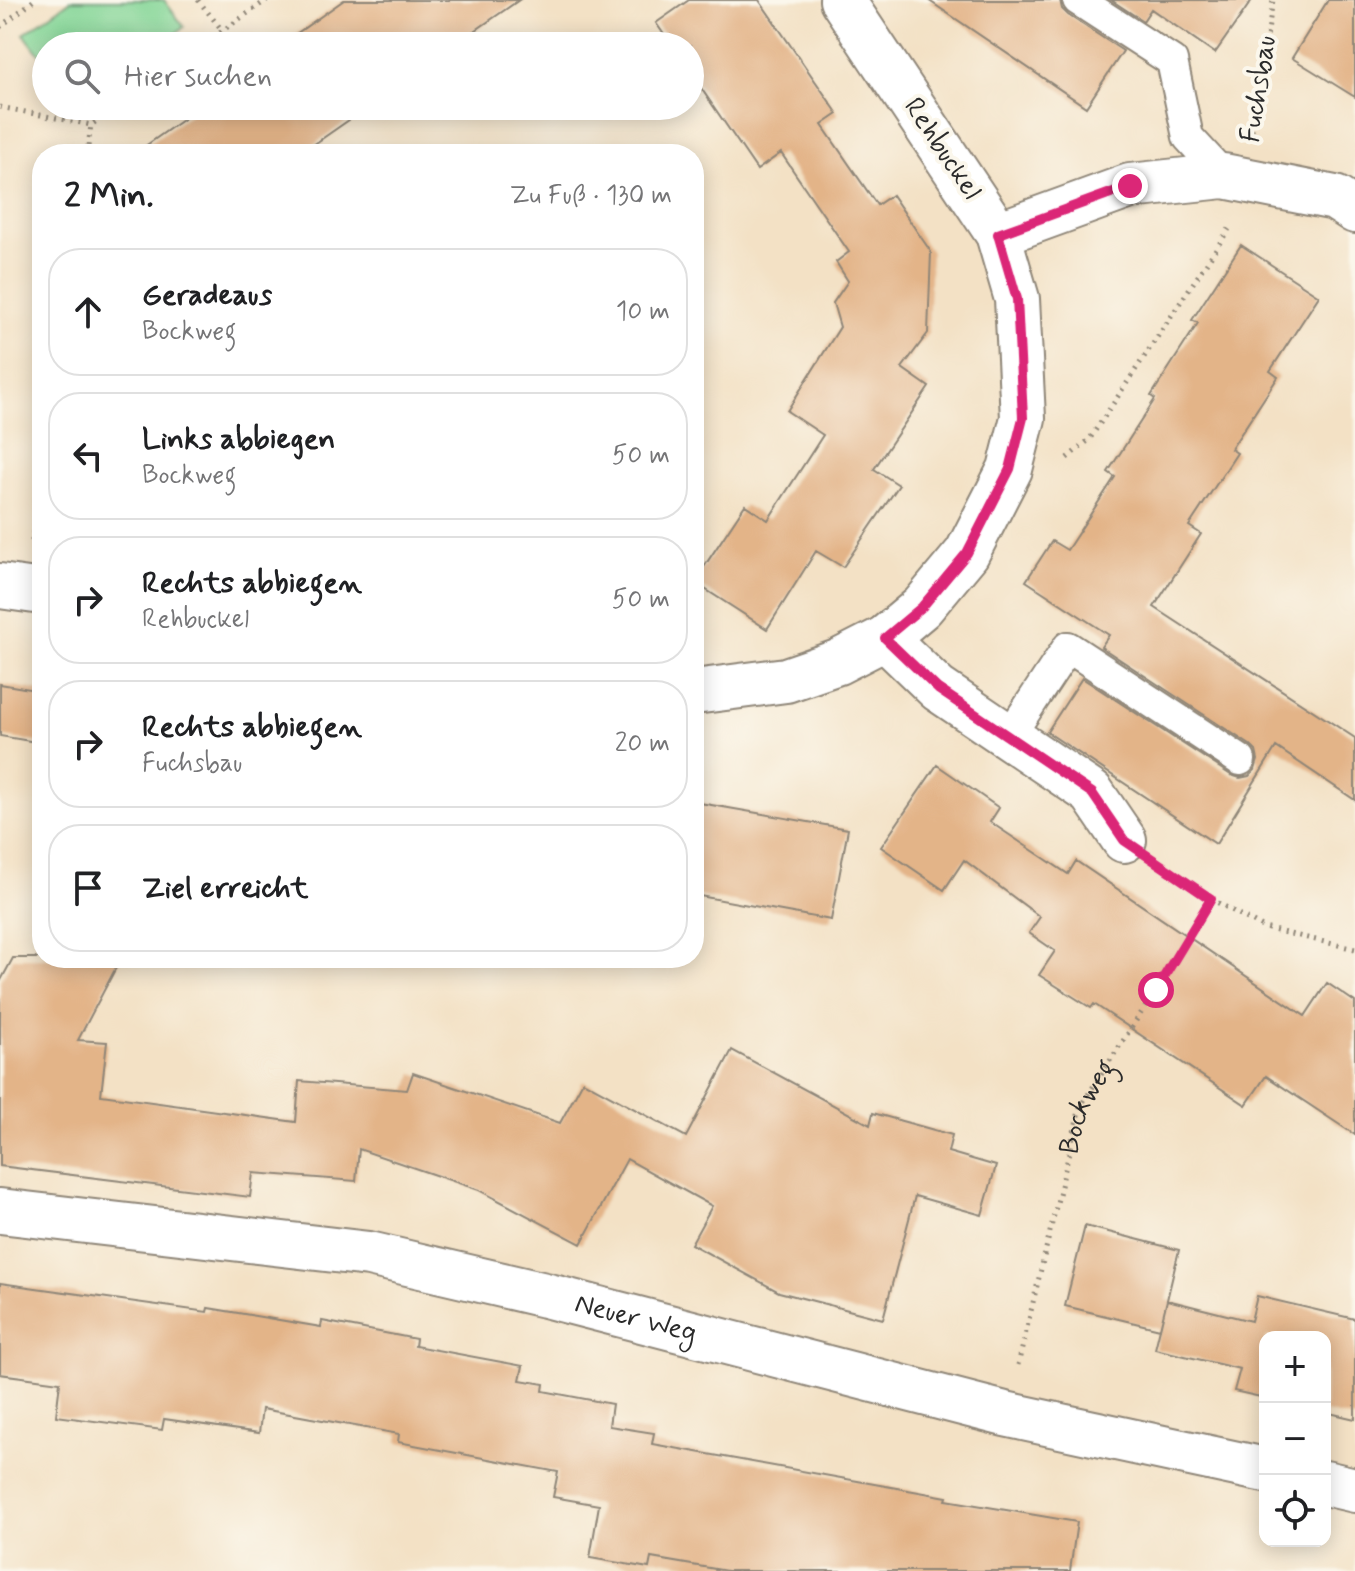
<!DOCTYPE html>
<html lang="de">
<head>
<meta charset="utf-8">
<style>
	body { margin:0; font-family:Mynerve,sans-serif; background:#f6f6f6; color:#202124 }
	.controls { position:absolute; right:24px; bottom:24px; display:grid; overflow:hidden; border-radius:16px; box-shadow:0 4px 20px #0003 }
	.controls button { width:72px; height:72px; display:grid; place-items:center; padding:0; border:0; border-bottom:2px solid #e0e0e0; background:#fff; color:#202124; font:40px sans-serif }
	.stop { position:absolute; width:24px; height:24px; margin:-18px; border:6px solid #db2777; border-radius:50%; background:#fff }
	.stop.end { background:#db2777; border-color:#fff; box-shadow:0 2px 8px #0008 }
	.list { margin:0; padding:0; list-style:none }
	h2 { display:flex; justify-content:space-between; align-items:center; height:104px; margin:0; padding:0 32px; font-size:34px }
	h2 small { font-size:26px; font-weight:400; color:#757577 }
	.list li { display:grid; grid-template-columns:52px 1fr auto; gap:24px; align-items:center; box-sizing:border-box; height:128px; margin:0 16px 16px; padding:0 16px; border:2px solid #e0e0e0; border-radius:32px }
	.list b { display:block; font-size:30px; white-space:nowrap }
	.list p { margin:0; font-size:26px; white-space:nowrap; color:#757577 }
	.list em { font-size:26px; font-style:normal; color:#757577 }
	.icon { flex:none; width:44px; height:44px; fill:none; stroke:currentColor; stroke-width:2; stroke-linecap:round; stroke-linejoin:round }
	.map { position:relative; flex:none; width:1355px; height:1571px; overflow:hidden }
	.search { position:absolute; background:#fff; box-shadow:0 4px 20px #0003; left:32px; top:32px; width:672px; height:88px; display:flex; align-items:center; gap:20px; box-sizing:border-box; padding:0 28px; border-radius:44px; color:#757577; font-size:30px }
	.panel { position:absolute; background:#fff; box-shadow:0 4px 20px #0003; left:32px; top:144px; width:672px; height:824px; border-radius:32px }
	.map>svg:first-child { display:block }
	.green { fill:#83d596; stroke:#578060; stroke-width:2 }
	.building { fill:#e3b488 }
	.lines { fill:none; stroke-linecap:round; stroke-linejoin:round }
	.lane-casing { stroke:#8f8678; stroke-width:34 }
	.street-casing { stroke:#8f8678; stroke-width:48 }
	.path { stroke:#8f8678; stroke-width:5; stroke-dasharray:2 6; stroke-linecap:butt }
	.lane { stroke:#fff; stroke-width:30 }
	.street { stroke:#fff; stroke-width:44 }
	.route { stroke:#db2777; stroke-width:10 }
	.labels { text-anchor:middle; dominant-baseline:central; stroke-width:8; stroke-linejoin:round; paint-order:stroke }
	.street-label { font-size:28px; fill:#2b2b2b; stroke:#fbf7ec }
</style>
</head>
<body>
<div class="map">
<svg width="1355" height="1571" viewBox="0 0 1355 1571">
	<rect width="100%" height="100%" fill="#fbf7ec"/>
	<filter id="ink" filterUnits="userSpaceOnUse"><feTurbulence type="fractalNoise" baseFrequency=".0125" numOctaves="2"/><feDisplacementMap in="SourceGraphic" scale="16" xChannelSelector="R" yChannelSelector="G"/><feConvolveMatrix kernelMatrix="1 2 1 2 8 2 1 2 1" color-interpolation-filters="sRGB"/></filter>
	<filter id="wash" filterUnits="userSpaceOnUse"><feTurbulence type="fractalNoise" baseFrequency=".006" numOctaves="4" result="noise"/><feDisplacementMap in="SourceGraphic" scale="32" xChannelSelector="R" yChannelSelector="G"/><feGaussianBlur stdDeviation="1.8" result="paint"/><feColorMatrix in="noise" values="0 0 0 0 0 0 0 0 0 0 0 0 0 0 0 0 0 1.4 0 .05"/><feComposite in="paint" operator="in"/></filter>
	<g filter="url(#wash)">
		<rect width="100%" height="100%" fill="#f3e1c5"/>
		<path class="green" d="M 71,0 L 164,0 L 184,27 L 159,46 L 46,46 L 46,63 L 24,34 Z"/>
		<g id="blocks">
			<path class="building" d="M 344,0 L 519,0 L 453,46 L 279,46 Z
				M 689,0 L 759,0 L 838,114 L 822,125 L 877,205 L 892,195 L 931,252 L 928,333 L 902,368 L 929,387 L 874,469 L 899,485 L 843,567 L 816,551 L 767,629 L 694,582 L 745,505 L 768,520 L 823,435 L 787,411 L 840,327 L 833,303 L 848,281 L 836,262 L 849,252 L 781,153 L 757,170 L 690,72 L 690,46 L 672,46 L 656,23 Z
				M 928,0 L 1060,0 L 1062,9 L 1068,15 L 1123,51 L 1086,107 Z
				M 1111,0 L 1252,0 L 1215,53 L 1151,9 L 1143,21 Z
				M 1328,0 L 1355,0 L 1355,97 L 1292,58 Z
				M 202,106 L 369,106 L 300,154 L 134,154 Z
				M 1241,245 L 1319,296 L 1270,371 L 1278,377 L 1231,449 L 1237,453 L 1189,526 L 1201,534 L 1154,607 L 1355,738 L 1355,800 L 1276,747 L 1216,844 L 1047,732 L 1082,678 L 1231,775 L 1240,778 L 1249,776 L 1255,770 L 1258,760 L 1256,751 L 1250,745 L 1101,647 L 1109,635 L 1026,581 L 1052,541 L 1067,550 L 1115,477 L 1108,472 L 1155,399 L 1151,396 L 1198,323 L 1192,320 Z
				M 0,684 L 42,691 L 42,743 L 0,736 Z
				M 937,765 L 999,808 L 990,822 L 1068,874 L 1076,861 L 1305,1016 L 1327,983 L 1355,1002 L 1355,1135 L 1266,1076 L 1246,1105 L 1094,1004 L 1091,1008 L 1039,975 L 1055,951 L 1029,933 L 1040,917 L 964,860 L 944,890 L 881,847 Z
				M 694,802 L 848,829 L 831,920 L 694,895 Z
				M 13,958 L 121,958 L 78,1040 L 107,1042 L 101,1095 L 296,1122 L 299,1081 L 407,1090 L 413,1073 L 560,1123 L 583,1081 L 686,1137 L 732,1050 L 870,1125 L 873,1113 L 952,1135 L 948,1152 L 996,1166 L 982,1215 L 915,1196 L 883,1319 L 779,1292 L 691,1244 L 712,1206 L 627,1159 L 581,1244 L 479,1190 L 359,1149 L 356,1181 L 253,1173 L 250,1197 L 0,1166 L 0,982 Z
				M 1085,1226 L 1179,1250 L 1160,1329 L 1065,1306 Z
				M 0,1283 L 207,1312 L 208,1308 L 321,1327 L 322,1321 L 416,1339 L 415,1346 L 523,1366 L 520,1380 L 544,1384 L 543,1391 L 612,1404 L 609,1426 L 654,1433 L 652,1444 L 947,1497 L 946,1500 L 1077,1522 L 1070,1571 L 727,1571 L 651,1558 L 649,1568 L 590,1558 L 599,1505 L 553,1497 L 558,1472 L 398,1442 L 399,1434 L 262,1409 L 259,1433 L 164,1419 L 162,1430 L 56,1416 L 60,1382 L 0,1374 Z
				M 1257,1296 L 1355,1319 L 1355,1419 L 1325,1412 L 1325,1337 L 1265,1337 L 1265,1398 L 1234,1391 L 1240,1369 L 1155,1349 L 1167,1300 L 1251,1321 Z"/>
		</g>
	</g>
	<g filter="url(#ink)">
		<use href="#blocks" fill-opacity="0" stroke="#8f8678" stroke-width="2"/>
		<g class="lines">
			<g class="lane-casing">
				<path id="lane" d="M 1078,0 L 1172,61 L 1188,137 L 1224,176
					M 1008,738 L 1068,647 L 1240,760"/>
			</g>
			<g class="street-casing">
				<g id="street">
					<path d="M 998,234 L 1130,186 L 1224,176 L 1335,198 L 1355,211"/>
					<path d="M 0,586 L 42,592"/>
					<path d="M 885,638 L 938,689 L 1092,793 L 1124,840"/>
					<path d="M 694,692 L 786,680 L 838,662 L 885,638 L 922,607 L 967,553 L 1010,469 L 1023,418 L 1017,299 L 998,234 L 842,0"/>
					<path id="s2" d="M 0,1211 L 369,1254 L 545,1295 L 1005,1414 L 1265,1470"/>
					<path d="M 1325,1483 L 1355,1490"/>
				</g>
			</g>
			<g class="path">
				<path d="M 198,0 L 222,30"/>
				<path d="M 0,27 L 34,0"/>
				<path d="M 200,46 L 267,0"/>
				<path d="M 0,107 L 91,125 L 118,106"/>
				<path d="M 1252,130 L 1273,0"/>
				<path d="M 87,154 L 91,125"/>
				<path d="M 1067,458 L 1089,440 L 1229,229"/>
				<path d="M 32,541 L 42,471"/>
				<path d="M 1164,868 L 1211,899 L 1264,928 L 1355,949"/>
				<path id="s1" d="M 1018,1365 L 1080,1107 L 1156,990 L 1211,899"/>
			</g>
			<use href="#lane" class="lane"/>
			<use href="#street" class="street"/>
		</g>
	</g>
	<g class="lines" filter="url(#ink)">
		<path class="route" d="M 1130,186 L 998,234 L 1017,299 L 1023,418 L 1010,469 L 967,553 L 922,607 L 885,638 L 938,689 L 1092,793 L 1124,840 L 1211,899 L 1156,990"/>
	</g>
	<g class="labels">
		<g class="street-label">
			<text transform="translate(1259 89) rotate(-81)">Fuchsbau</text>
			<text transform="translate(942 149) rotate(56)">Rehbuckel</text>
			<text stroke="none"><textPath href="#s1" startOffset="268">Bockweg</textPath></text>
			<text stroke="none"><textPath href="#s2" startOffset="646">Neuer Weg</textPath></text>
		</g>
	</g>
</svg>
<div class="controls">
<button>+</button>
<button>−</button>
<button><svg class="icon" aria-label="locate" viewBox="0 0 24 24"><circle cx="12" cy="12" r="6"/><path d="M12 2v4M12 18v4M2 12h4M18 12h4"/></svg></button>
</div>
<div class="stop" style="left:1156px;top:990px"></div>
<div class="stop end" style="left:1130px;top:186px"></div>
<div class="search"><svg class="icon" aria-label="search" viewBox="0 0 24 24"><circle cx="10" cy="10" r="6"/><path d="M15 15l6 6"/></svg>Hier suchen</div>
<section class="panel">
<h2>2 Min.<small>Zu Fuß · 130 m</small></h2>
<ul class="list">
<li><svg class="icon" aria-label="ahead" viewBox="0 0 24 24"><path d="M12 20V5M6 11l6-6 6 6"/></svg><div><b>Geradeaus</b><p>Bockweg</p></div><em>10 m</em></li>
<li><svg class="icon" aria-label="left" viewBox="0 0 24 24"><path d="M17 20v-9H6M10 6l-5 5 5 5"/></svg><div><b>Links abbiegen</b><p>Bockweg</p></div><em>50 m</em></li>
<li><svg class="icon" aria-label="right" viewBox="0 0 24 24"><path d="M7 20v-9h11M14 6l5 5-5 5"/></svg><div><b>Rechts abbiegen</b><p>Rehbuckel</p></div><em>50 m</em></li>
<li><svg class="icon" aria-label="right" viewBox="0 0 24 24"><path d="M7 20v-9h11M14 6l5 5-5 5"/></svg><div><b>Rechts abbiegen</b><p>Fuchsbau</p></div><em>20 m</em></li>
<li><svg class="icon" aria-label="arrive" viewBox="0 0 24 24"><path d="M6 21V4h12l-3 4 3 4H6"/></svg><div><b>Ziel erreicht</b></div></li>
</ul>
</section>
</div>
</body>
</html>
